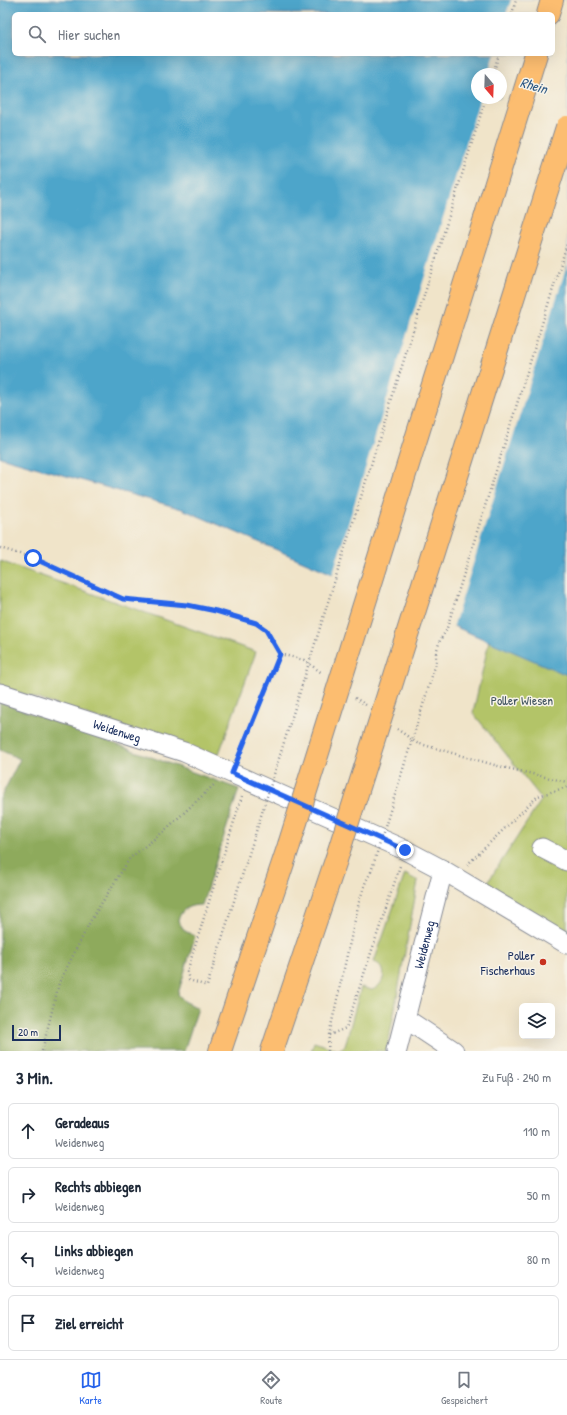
<!DOCTYPE html>
<html lang="de">
<head>
<meta charset="utf-8">
<style>
	body { margin:0; font-family:"Patrick Hand",sans-serif; background:#f6f6f7; color:#1f2937 }
	.controls { position:absolute; right:12px; bottom:12px; display:grid; overflow:hidden; border-radius:6px; box-shadow:0 4px 16px #0002 }
	.controls button { width:36px; height:36px; display:grid; place-items:center; padding:0; border:0; border-bottom:1px solid #e0e1e3; background:#fff; color:#1f2937; font:20px sans-serif }
	.compass { position:absolute; left:471px; top:68px; width:36px; height:36px; border-radius:50%; background:#fff; box-shadow:0 4px 16px #0002; rotate:161deg }
	.scale { position:absolute; left:12px; bottom:10px; width:49px; box-sizing:border-box; padding-left:4px; border:2px solid #1b2f5e; border-top:0; font-size:11px; line-height:14px; white-space:nowrap; color:#1b2f5e; -webkit-text-stroke:3px #f7f3e8; paint-order:stroke }
	.stop { position:absolute; width:12px; height:12px; margin:-9px; border:3px solid #2563eb; border-radius:50%; background:#fff }
	.stop.end { background:#2563eb; border-color:#fff; box-shadow:0 1px 4px #0008 }
	.list { margin:0; padding:0; list-style:none }
	h2 { display:flex; justify-content:space-between; align-items:center; height:52px; margin:0; padding:0 16px; font-size:17px }
	h2 small { font-size:13px; font-weight:400; color:#747a83 }
	.list li { display:grid; grid-template-columns:26px 1fr auto; gap:12px; align-items:center; box-sizing:border-box; height:56px; margin:0 8px 8px; padding:0 8px; border:1px solid #e0e1e3; border-radius:6px }
	.list b { display:block; font-size:15px; white-space:nowrap }
	.list p { margin:0; font-size:13px; white-space:nowrap; color:#747a83 }
	.list em { font-size:13px; font-style:normal; color:#747a83 }
	.icon { flex:none; width:22px; height:22px; fill:none; stroke:currentColor; stroke-width:2; stroke-linecap:round; stroke-linejoin:round }
	.map { position:relative; flex:none; width:567px; height:1051px; overflow:hidden }
	.search { position:absolute; background:#fff; box-shadow:0 4px 16px #0002; left:12px; right:12px; top:12px; height:44px; display:flex; align-items:center; gap:10px; box-sizing:border-box; padding:0 14px; border-radius:6px; color:#747a83; font-size:15px }
	.sheet { height:308px; background:#fff }
	nav { display:flex; justify-content:space-around; align-items:center; box-sizing:border-box; height:56px; border-top:1px solid #e0e1e3; background:#fff; font-size:11px; color:#747a83 }
	nav a { display:grid; justify-items:center; gap:2px }
	nav .on { color:#2563eb }
	.map>svg:first-child { display:block }
	.green { fill:#b3c467; stroke:#677a62 }
	.forest { fill:#8eaa5c; stroke:#546c5d }
	.water { fill:#4da5ca; stroke:#346a94; fill-rule:evenodd }
	.pier { fill:#f0e4c9 }
	.lines { fill:none; stroke-linecap:round; stroke-linejoin:round }
	.minor-casing { stroke:#868a94; stroke-width:21 }
	.highway-casing { stroke:#868a94; stroke-width:24 }
	.path { stroke:#868a94; stroke-width:2.5; stroke-dasharray:1 3; stroke-linecap:butt }
	.minor { stroke:#fff; stroke-width:19 }
	.highway { stroke:#fcbd6f; stroke-width:22 }
	.highway-bridge-casing { stroke:#868a94; stroke-width:24; stroke-linecap:butt }
	.path-bridge { stroke:#868a94; stroke-width:2.5; stroke-dasharray:1 3; stroke-linecap:butt }
	.highway-bridge { stroke:#fcbd6f; stroke-width:22 }
	.route { stroke:#2563eb; stroke-width:5 }
	.poi-dot { fill:#c8321e; stroke:#f7f3e8; stroke-width:1.5 }
	.labels { text-anchor:middle; dominant-baseline:central; stroke-width:3; stroke-linejoin:round; paint-order:stroke }
	.park-label { font-size:13px; fill:#415460; stroke:#f7f3e8 }
	.street-label { font-size:13px; fill:#1b2f5e; stroke:#f7f3e8 }
	.poi-label { font-size:13px; fill:#1b2f5e; stroke:#f7f3e8; text-anchor:end }
	.water-label { font-size:14px; font-style:italic; fill:#2c5884; stroke:#f7f3e8 }
</style>
</head>
<body>
<div class="map">
<svg width="567" height="1051" viewBox="0 0 567 1051">
	<rect width="100%" height="100%" fill="#f7f3e8"/>
	<filter id="ink" filterUnits="userSpaceOnUse"><feTurbulence type="fractalNoise" baseFrequency=".025" numOctaves="2"/><feDisplacementMap in="SourceGraphic" scale="8" xChannelSelector="R" yChannelSelector="G"/><feConvolveMatrix kernelMatrix="1 2 1 2 8 2 1 2 1" color-interpolation-filters="sRGB"/></filter>
	<filter id="wash" filterUnits="userSpaceOnUse"><feTurbulence type="fractalNoise" baseFrequency=".012" numOctaves="4" result="noise"/><feDisplacementMap in="SourceGraphic" scale="16" xChannelSelector="R" yChannelSelector="G"/><feGaussianBlur stdDeviation="0.9" result="paint"/><feColorMatrix in="noise" values="0 0 0 0 0 0 0 0 0 0 0 0 0 0 0 0 0 1.4 0 .05"/><feComposite in="paint" operator="in"/></filter>
	<g filter="url(#wash)">
		<rect width="100%" height="100%" fill="#f0e4c9"/>
		<path class="green" d="M 0,561 L 256,652 L 217,759 L 0,686 Z
			M 491,632 L 567,669 L 567,937 L 484,888 L 542,799 L 473,713 Z
			M 405,874 L 418,881 L 387,1051 L 311,1051 L 314,1042 L 338,1050 L 345,1046 L 361,987 L 372,990 C 385,985 389,967 374,962 Z"/>
		<path class="forest" d="M 0,702 L 239,789 L 202,905 C 190,905 181,908 178,921 L 185,931 L 195,936 L 178,994 L 184,1001 L 198,1008 L 184,1051 L 0,1051 L 0,799 L 20,759 L 0,750 Z"/>
		<path class="water" d="M 0,0 L 567,0 L 567,675 L 182,509 L 0,457 ZM 14,14 L 553,14 L 553,54 L 14,54 ZM 477,74 L 501,74 L 501,98 L 477,98 Z"/>
		<path class="pier" d="M 511,0 L 567,0 L 567,265 L 453,628 L 332,576 L 480,98 L 501,98 L 501,74 L 488,74 L 494,54 L 553,54 L 553,14 L 506,14 Z"/>
	</g>
	<g filter="url(#ink)">
		<g class="lines">
			<g class="minor-casing">
				<g id="minor">
					<path id="s1" d="M 0,693 L 184,752 L 229,772 L 405,850 L 443,870 L 567,944"/>
					<path d="M 542,848 L 567,861"/>
					<path d="M 406,1019 L 454,1051"/>
					<path id="s2" d="M 397,1050 L 443,870"/>
				</g>
			</g>
			<g class="highway-casing">
				<path id="highway" d="M 548,14 L 552,0
					M 487,212 L 536,54
					M 220,1051 L 289,845
					M 272,1051 L 336,860"/>
			</g>
			<path class="path" d="M 512,14 L 516,0
				M 493,74 L 499,54
				M 0,548 L 33,558 L 123,599 L 187,605 L 216,611 L 256,623 L 266,630 L 280,654 L 238,758
				M 436,653 L 440,640 L 446,631 L 567,244
				M 280,654 L 304,660 L 322,673
				M 355,698 L 366,705
				M 397,729 L 417,743 L 498,766 L 567,782
				M 242,796 L 187,972 L 189,980 L 207,986 L 255,835
				M 467,865 L 538,796 L 567,787
				M 329,1035 L 346,1028 L 400,866
				M 42,1051 L 59,983 L 91,920 L 130,858 L 163,832 L 215,784
				M 328,1051 L 329,1035 L 359,902 L 366,881 L 371,872"/>
			<use href="#minor" class="minor"/>
			<use href="#highway" class="highway"/>
			<g class="highway-bridge-casing">
				<path id="highway-bridge" d="M 289,845 L 487,212
					M 336,860 L 567,127"/>
			</g>
			<path class="path-bridge" d="M 255,835 L 486,98
				M 371,872 L 436,663 L 436,653"/>
			<use href="#highway-bridge" class="highway-bridge"/>
		</g>
	</g>
	<g class="lines" filter="url(#ink)">
		<path class="route" d="M 33,558 L 123,599 L 187,605 L 216,611 L 256,623 L 266,630 L 280,654 L 232,773 L 405,850"/>
	</g>
	<circle class="poi-dot" cx="543" cy="962" r="4"/>
	<g class="labels">
		<g class="park-label">
			<text x="522" y="700">Poller Wiesen</text>
		</g>
		<g class="street-label">
			<text stroke="none"><textPath href="#s1" startOffset="123">Weidenweg</textPath></text>
			<text stroke="none"><textPath href="#s2" startOffset="109">Weidenweg</textPath></text>
		</g>
		<g class="poi-label">
			<text x="535" y="955">Poller<tspan x="535" dy="15">Fischerhaus</tspan></text>
		</g>
		<g class="water-label">
			<text transform="translate(534 85) rotate(16)">Rhein</text>
		</g>
	</g>
</svg>
<div class="controls">
<button><svg class="icon" aria-label="layers" viewBox="0 0 24 24"><path d="M12 4l9 5-9 5-9-5zM3 14l9 5 9-5"/></svg></button>
</div>
<svg class="compass" viewBox="-18 -18 36 36"><path d="M0-13l5 13h-10z" fill="#e53935"/><path d="M0 13l5-13h-10z" fill="#747a83"/></svg>
<div class="scale">20 m</div>
<div class="stop" style="left:33px;top:558px"></div>
<div class="stop end" style="left:405px;top:850px"></div>
<div class="search"><svg class="icon" aria-label="search" viewBox="0 0 24 24"><circle cx="10" cy="10" r="6"/><path d="M15 15l6 6"/></svg>Hier suchen</div>
</div>
<section class="sheet">
<h2>3 Min.<small>Zu Fuß · 240 m</small></h2>
<ul class="list">
<li><svg class="icon" aria-label="ahead" viewBox="0 0 24 24"><path d="M12 20V5M6 11l6-6 6 6"/></svg><div><b>Geradeaus</b><p>Weidenweg</p></div><em>110 m</em></li>
<li><svg class="icon" aria-label="right" viewBox="0 0 24 24"><path d="M7 20v-9h11M14 6l5 5-5 5"/></svg><div><b>Rechts abbiegen</b><p>Weidenweg</p></div><em>50 m</em></li>
<li><svg class="icon" aria-label="left" viewBox="0 0 24 24"><path d="M17 20v-9H6M10 6l-5 5 5 5"/></svg><div><b>Links abbiegen</b><p>Weidenweg</p></div><em>80 m</em></li>
<li><svg class="icon" aria-label="arrive" viewBox="0 0 24 24"><path d="M6 21V4h12l-3 4 3 4H6"/></svg><div><b>Ziel erreicht</b></div></li>
</ul>
</section>
<nav>
<a class="on"><svg class="icon" aria-label="map" viewBox="0 0 24 24"><path d="M3 6l6-2 6 2 6-2v14l-6 2-6-2-6 2zM9 4v14M15 6v14"/></svg>Karte</a>
<a><svg class="icon" aria-label="directions" viewBox="0 0 24 24"><path d="M12 3l9 9-9 9-9-9zM9 14v-3h6M13 9l2 2-2 2"/></svg>Route</a>
<a><svg class="icon" aria-label="saved" viewBox="0 0 24 24"><path d="M7 4h10v16l-5-4-5 4z"/></svg>Gespeichert</a>
</nav>
</body>
</html>
